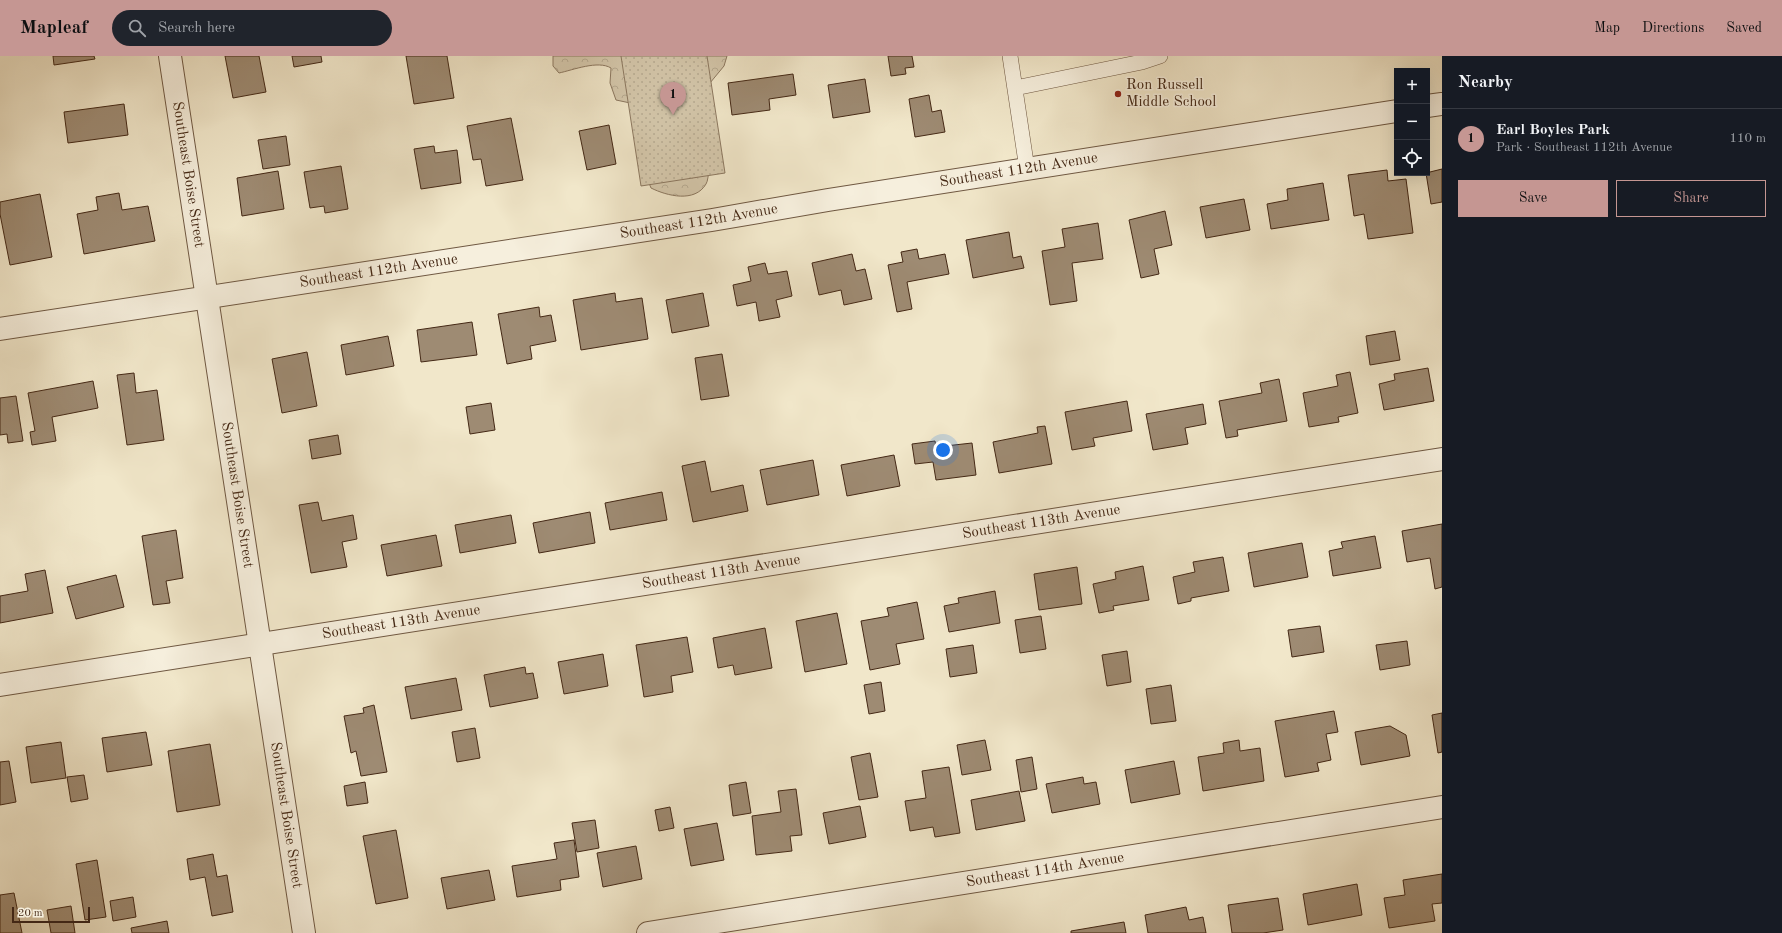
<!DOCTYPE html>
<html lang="en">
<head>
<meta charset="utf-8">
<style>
	body { margin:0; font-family:"Old Standard TT",serif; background:#20242c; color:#f1f3f6 }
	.controls { position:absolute; right:12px; top:12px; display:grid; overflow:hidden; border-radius:0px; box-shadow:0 4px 16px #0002 }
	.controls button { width:36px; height:36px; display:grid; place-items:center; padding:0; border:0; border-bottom:1px solid #363941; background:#171b24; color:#f1f3f6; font:20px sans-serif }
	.scale { position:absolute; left:12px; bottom:10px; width:78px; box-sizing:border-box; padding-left:4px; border:2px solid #442815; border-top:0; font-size:11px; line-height:14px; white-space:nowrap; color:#442815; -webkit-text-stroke:3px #f6efdd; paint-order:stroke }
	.you { position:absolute; left:943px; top:394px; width:14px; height:14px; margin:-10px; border:3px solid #fff; border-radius:50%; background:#1a73e8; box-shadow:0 0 0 6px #1a73e833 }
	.badge { display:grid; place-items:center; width:26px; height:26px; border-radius:50%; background:#c59692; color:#111; font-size:13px; font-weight:700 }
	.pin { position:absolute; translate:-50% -33px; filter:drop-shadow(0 1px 2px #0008) }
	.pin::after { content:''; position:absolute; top:21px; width:14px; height:12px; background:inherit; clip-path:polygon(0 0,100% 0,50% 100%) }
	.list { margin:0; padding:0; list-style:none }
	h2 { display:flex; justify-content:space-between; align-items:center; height:52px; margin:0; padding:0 16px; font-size:17px }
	h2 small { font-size:13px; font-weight:400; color:#9ea1a6 }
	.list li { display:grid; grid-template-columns:26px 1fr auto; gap:12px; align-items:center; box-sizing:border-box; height:60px; padding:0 16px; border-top:1px solid #363941 }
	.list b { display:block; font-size:15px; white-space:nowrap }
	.list p { margin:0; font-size:13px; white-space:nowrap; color:#9ea1a6 }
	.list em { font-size:13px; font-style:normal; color:#9ea1a6 }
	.actions { display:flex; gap:8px; padding:12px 16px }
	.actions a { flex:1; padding:9px 0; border:1px solid #c59692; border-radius:0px; text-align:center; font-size:14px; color:#c59692 }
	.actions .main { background:#c59692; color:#111 }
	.icon { flex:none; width:22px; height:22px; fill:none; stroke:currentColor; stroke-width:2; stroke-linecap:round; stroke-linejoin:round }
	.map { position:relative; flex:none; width:1442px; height:877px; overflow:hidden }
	header { display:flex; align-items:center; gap:24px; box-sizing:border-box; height:56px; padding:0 20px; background:#c59692; color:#111 }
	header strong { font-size:19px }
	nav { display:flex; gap:22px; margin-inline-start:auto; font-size:14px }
	.search { width:280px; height:36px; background:#20242c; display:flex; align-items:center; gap:10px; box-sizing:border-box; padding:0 14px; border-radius:22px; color:#9ea1a6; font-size:15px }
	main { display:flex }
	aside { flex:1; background:#171b24 }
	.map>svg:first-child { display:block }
	.forest { fill:url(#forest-crowns); stroke:#8c7860 }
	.park { fill:url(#park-dots); stroke:#8c7860 }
	.building { fill:#9e8b73; stroke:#442815 }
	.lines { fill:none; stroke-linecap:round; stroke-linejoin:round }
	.service-casing { stroke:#6f5842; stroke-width:16 }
	.minor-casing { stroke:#6f5842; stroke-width:24 }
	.tertiary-casing { stroke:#6f5842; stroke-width:24 }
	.service { stroke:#f6efdd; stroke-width:15 }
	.minor { stroke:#f6efdd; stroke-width:22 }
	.tertiary { stroke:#f6efdd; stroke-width:22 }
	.poi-dot { fill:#8f2418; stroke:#f6efdd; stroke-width:1.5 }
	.labels { text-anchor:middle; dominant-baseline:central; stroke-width:3; stroke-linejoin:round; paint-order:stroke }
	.poi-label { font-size:15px; fill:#442815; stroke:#f6efdd; text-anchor:start }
	.street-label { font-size:15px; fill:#442815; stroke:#f6efdd }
</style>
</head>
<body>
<header>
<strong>Mapleaf</strong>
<div class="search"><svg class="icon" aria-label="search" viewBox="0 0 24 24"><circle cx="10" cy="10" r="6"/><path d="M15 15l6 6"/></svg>Search here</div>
<nav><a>Map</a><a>Directions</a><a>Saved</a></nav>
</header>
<main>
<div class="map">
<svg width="1442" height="877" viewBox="0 0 1442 877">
	<defs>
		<pattern id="forest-crowns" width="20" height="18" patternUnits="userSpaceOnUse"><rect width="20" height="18" fill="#d4c7ab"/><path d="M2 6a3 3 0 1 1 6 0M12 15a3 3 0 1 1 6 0" fill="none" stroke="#b7ab92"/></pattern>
		<pattern id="park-dots" width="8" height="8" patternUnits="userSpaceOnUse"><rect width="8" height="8" fill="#d4c7ab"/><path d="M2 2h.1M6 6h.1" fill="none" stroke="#b7ab92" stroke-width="1.8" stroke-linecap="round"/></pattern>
	</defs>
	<rect width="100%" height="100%" fill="#f1e7ca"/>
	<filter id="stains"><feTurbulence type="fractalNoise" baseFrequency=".005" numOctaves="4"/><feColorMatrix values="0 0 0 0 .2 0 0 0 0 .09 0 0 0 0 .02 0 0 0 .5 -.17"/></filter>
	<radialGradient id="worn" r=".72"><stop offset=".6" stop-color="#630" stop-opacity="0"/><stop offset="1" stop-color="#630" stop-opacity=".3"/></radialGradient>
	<path class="forest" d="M 553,0 L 727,0 L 724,10 L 705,33 L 709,115 C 708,119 708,125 706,128 C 695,147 667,140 651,132 L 647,122 L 635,48 L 616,44 L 610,27 L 611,12 C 598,4 573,14 559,17 L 553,10 Z"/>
	<path class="park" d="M 621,0 L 707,0 L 725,117 L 641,130 Z"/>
	<path class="building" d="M 53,0 L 94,0 L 95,3 L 54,9 Z
		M 225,0 L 259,0 L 266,36 L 233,42 Z
		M 292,0 L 321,0 L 322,6 L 294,11 Z
		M 406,0 L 447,0 L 454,42 L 414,48 Z
		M 888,0 L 912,0 L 914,11 L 905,12 L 906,18 L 891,20 Z
		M 793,18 L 796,39 L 769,43 L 770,54 L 732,59 L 728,27 Z
		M 865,23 L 870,56 L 833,62 L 828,29 Z
		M 929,39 L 932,56 L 941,54 L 945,76 L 915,81 L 909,43 Z
		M 124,48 L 128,79 L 68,87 L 64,56 Z
		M 511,62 L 523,124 L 486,130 L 481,103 L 473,104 L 467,70 Z
		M 609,69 L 616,108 L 587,114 L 579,75 Z
		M 286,80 L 290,109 L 263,113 L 258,84 Z
		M 434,90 L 435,97 L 457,94 L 461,127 L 421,133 L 414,93 Z
		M 341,110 L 348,153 L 325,157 L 324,150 L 310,152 L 304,116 Z
		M 1442,113 L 1442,146 L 1431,148 L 1426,117 Z
		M 1387,114 L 1388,125 L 1406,123 L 1413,177 L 1368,183 L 1364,158 L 1354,160 L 1348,119 Z
		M 278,115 L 284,153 L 242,160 L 237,122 Z
		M 1323,127 L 1329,164 L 1271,173 L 1267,148 L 1288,144 L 1287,133 Z
		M 119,137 L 122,154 L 148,150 L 155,185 L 84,198 L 77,158 L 98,154 L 96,141 Z
		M 40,138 L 52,201 L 10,209 L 0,158 L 0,146 Z
		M 1244,143 L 1250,174 L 1206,182 L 1200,151 Z
		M 1165,155 L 1172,189 L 1154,193 L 1159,218 L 1141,222 L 1129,164 Z
		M 1098,167 L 1103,203 L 1072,207 L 1077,245 L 1050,249 L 1042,195 L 1065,191 L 1062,173 Z
		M 1009,176 L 1013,202 L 1021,200 L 1024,212 L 973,222 L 966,184 Z
		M 917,193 L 919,203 L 945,198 L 949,218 L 907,226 L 912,253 L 897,256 L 888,209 L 903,206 L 901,196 Z
		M 852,198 L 856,215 L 865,213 L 872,243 L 844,249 L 841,234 L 819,239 L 812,207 Z
		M 765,207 L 768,218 L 787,215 L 792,240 L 776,244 L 780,261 L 759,265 L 756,246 L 737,250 L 733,229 L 751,225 L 748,211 Z
		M 615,237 L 616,246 L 642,242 L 648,283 L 581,294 L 573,244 Z
		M 703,237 L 709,270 L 672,277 L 666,244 Z
		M 539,251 L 540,261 L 551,259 L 556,285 L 530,290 L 532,303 L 507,308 L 498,258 Z
		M 472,266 L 477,299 L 421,306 L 417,274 Z
		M 1395,275 L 1400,304 L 1370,309 L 1366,280 Z
		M 388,280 L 394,310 L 346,319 L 341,289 Z
		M 307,296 L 317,350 L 282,357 L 272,303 Z
		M 722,298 L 729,340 L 701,344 L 695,302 Z
		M 1428,312 L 1434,345 L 1384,354 L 1379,328 L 1395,324 L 1394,318 Z
		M 1350,316 L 1358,357 L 1338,361 L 1339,366 L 1309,371 L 1303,337 L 1338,330 L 1336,319 Z
		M 134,317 L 136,337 L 157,334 L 164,384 L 127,389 L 117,319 Z
		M 1279,323 L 1287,365 L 1237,374 L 1238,380 L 1226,382 L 1219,345 L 1262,337 L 1260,327 Z
		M 93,325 L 98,352 L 52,361 L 56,385 L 32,389 L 30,376 L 35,375 L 28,337 Z
		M 16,340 L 23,385 L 8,387 L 7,378 L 0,379 L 0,342 Z
		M 1127,345 L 1132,375 L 1093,382 L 1095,390 L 1072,394 L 1065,356 Z
		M 491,347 L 495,374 L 470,378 L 466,351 Z
		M 1203,348 L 1206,368 L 1185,372 L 1188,388 L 1153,394 L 1146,358 Z
		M 1045,370 L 1052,408 L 999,417 L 993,386 L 1038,377 L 1037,371 Z
		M 338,379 L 341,398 L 312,403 L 309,384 Z
		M 935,385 L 936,391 L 972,387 L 976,419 L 936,424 L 933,406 L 915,408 L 912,388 Z
		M 894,399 L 900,430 L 847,440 L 841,409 Z
		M 813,404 L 819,439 L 767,449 L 760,414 Z
		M 705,405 L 711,436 L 743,429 L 748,455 L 693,466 L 682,410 Z
		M 662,436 L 667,464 L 610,474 L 605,447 Z
		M 318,446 L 322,465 L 353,459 L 357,483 L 342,486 L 347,511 L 311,517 L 299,449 Z
		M 590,456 L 595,487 L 539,497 L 533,467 Z
		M 511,459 L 516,487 L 460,497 L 455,469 Z
		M 1442,468 L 1442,531 L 1435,533 L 1430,502 L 1407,506 L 1402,475 Z
		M 176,474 L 183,522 L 166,525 L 170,547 L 153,549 L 142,480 Z
		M 436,479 L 442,510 L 387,520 L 381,489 Z
		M 1375,480 L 1381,512 L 1333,520 L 1329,495 L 1343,492 L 1341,486 Z
		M 1302,487 L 1308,521 L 1254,531 L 1248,497 Z
		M 1223,501 L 1229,535 L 1191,542 L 1191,545 L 1178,548 L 1173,521 L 1195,516 L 1193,506 Z
		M 1143,510 L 1149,544 L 1113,550 L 1114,554 L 1099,557 L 1093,528 L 1116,523 L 1115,516 Z
		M 1077,511 L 1082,548 L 1039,554 L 1034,518 Z
		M 45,514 L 53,557 L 0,567 L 0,540 L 28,535 L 25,518 Z
		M 116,519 L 124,551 L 76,563 L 67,531 Z
		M 995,535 L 1000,567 L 949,576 L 944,550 L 959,547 L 958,542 Z
		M 917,546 L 924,583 L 896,588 L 900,608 L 870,614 L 861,565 L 889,560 L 887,552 Z
		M 837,557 L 847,608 L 805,616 L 796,565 Z
		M 1041,560 L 1046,593 L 1020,597 L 1015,564 Z
		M 1320,570 L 1324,596 L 1292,601 L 1288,574 Z
		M 765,572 L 772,612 L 735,619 L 733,609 L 718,612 L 713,582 Z
		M 687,581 L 693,616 L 671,620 L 673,636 L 644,641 L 636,589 Z
		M 1407,585 L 1410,609 L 1380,614 L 1376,589 Z
		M 973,589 L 977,617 L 950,621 L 946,593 Z
		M 1127,595 L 1131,626 L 1107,630 L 1102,599 Z
		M 603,598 L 608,630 L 564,638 L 558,606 Z
		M 525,611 L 526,618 L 533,617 L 538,642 L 490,651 L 484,619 Z
		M 456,622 L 462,654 L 411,663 L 405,631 Z
		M 881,626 L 885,655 L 869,658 L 864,629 Z
		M 1171,629 L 1176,665 L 1151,668 L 1146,633 Z
		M 374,649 L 387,716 L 361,720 L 356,695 L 351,697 L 344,660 L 364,657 L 363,652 Z
		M 1334,655 L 1338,676 L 1326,678 L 1331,704 L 1317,707 L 1319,715 L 1285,721 L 1275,665 Z
		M 1442,657 L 1442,696 L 1438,697 L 1432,659 Z
		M 1390,670 L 1406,679 L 1410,700 L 1361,709 L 1355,676 Z
		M 475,672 L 480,702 L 457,706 L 452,676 Z
		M 146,676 L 152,709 L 107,716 L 102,682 Z
		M 985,684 L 991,714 L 962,719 L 957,689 Z
		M 1239,684 L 1240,695 L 1260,692 L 1264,725 L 1203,735 L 1198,701 L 1224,697 L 1223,687 Z
		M 61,686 L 66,722 L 31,727 L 26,691 Z
		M 210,688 L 220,749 L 177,756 L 168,695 Z
		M 870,697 L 878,741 L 859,744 L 851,701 Z
		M 1032,701 L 1037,733 L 1021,736 L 1016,704 Z
		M 9,705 L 16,746 L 0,749 L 0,706 Z
		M 1174,705 L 1180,738 L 1131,747 L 1125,714 Z
		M 949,711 L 960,777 L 935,781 L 933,771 L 910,775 L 905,745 L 926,742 L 922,715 Z
		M 84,719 L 88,743 L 71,746 L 67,721 Z
		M 1083,721 L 1084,728 L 1096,726 L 1100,748 L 1052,757 L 1046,728 Z
		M 365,726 L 368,747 L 347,750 L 344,730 Z
		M 746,726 L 751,757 L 733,760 L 729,729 Z
		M 796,733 L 802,779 L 790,780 L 792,795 L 756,799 L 752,760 L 781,756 L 778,735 Z
		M 1019,735 L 1025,765 L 976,774 L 971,744 Z
		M 860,750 L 866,781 L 829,788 L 823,757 Z
		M 670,751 L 674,772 L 659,775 L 655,754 Z
		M 595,764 L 599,792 L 577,796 L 572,767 Z
		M 717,767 L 724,804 L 691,810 L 684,773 Z
		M 396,774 L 408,842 L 376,848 L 363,780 Z
		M 574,784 L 579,821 L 560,824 L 561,834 L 517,841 L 512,810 L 557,803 L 554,787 Z
		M 636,790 L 642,823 L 603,831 L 597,797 Z
		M 213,798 L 217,821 L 227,819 L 233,856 L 212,860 L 205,821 L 190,824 L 187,803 Z
		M 97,804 L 106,861 L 85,864 L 76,808 Z
		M 489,814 L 495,844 L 447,853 L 441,822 Z
		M 1442,818 L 1442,847 L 1432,848 L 1435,865 L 1389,872 L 1384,842 L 1405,839 L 1403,824 Z
		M 1357,828 L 1362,859 L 1308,869 L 1303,838 Z
		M 14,837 L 22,877 L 0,877 L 0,839 Z
		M 133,841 L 136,861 L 113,865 L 110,845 Z
		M 1278,842 L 1283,874 L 1263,877 L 1232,877 L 1228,849 Z
		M 71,850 L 75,877 L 51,877 L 47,854 Z
		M 1186,851 L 1189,864 L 1203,861 L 1206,877 L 1148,877 L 1145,859 Z
		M 167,865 L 169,877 L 132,877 L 131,872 Z
		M 1124,866 L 1126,877 L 1071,877 L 1071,875 Z"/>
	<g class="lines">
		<g class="service-casing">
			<path id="service" d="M 1010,0 L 1027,113
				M 1015,32 L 1142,6 L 1160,0"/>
		</g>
		<g class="minor-casing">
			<g id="minor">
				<path id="s1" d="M 170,0 L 304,877"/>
				<path id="s2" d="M 0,629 L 1442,403"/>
				<path id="s3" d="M 648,877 L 1442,751"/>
			</g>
		</g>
		<g class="tertiary-casing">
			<g id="tertiary">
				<path d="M 1427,50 L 1442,48"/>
				<path id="s4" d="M 0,273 L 712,164 L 828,144 L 1397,55"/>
			</g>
		</g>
		<use href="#service" class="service"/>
		<use href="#minor" class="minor"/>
		<use href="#tertiary" class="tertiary"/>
	</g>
	<circle class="poi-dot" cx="1118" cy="38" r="4"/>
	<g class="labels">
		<g class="poi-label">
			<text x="1126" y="29">Ron Russell<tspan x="1126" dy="17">Middle School</tspan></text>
		</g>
		<g class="street-label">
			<text stroke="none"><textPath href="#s4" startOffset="1031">Southeast 112th Avenue</textPath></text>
			<text stroke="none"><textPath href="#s1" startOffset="120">Southeast Boise Street</textPath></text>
			<text stroke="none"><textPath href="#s4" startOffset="707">Southeast 112th Avenue</textPath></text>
			<text stroke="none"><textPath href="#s4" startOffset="383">Southeast 112th Avenue</textPath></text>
			<text stroke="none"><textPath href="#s1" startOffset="444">Southeast Boise Street</textPath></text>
			<text stroke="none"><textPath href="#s2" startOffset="1054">Southeast 113th Avenue</textPath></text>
			<text stroke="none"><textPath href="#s2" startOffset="730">Southeast 113th Avenue</textPath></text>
			<text stroke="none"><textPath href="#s2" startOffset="406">Southeast 113th Avenue</textPath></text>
			<text stroke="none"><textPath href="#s1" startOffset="768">Southeast Boise Street</textPath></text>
			<text stroke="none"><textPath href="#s3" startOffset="402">Southeast 114th Avenue</textPath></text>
		</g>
	</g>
	<rect width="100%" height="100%" filter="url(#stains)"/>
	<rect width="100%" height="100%" fill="url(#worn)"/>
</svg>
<div class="controls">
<button>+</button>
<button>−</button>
<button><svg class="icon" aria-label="locate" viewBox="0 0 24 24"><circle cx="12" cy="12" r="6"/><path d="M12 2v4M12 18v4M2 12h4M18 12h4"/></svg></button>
</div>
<div class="scale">20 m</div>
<div class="you"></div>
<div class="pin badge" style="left:673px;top:59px">1</div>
</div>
<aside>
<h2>Nearby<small></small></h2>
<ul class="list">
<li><span class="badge">1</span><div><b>Earl Boyles Park</b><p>Park · Southeast 112th Avenue</p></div><em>110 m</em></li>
</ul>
<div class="actions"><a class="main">Save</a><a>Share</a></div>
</aside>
</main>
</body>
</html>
